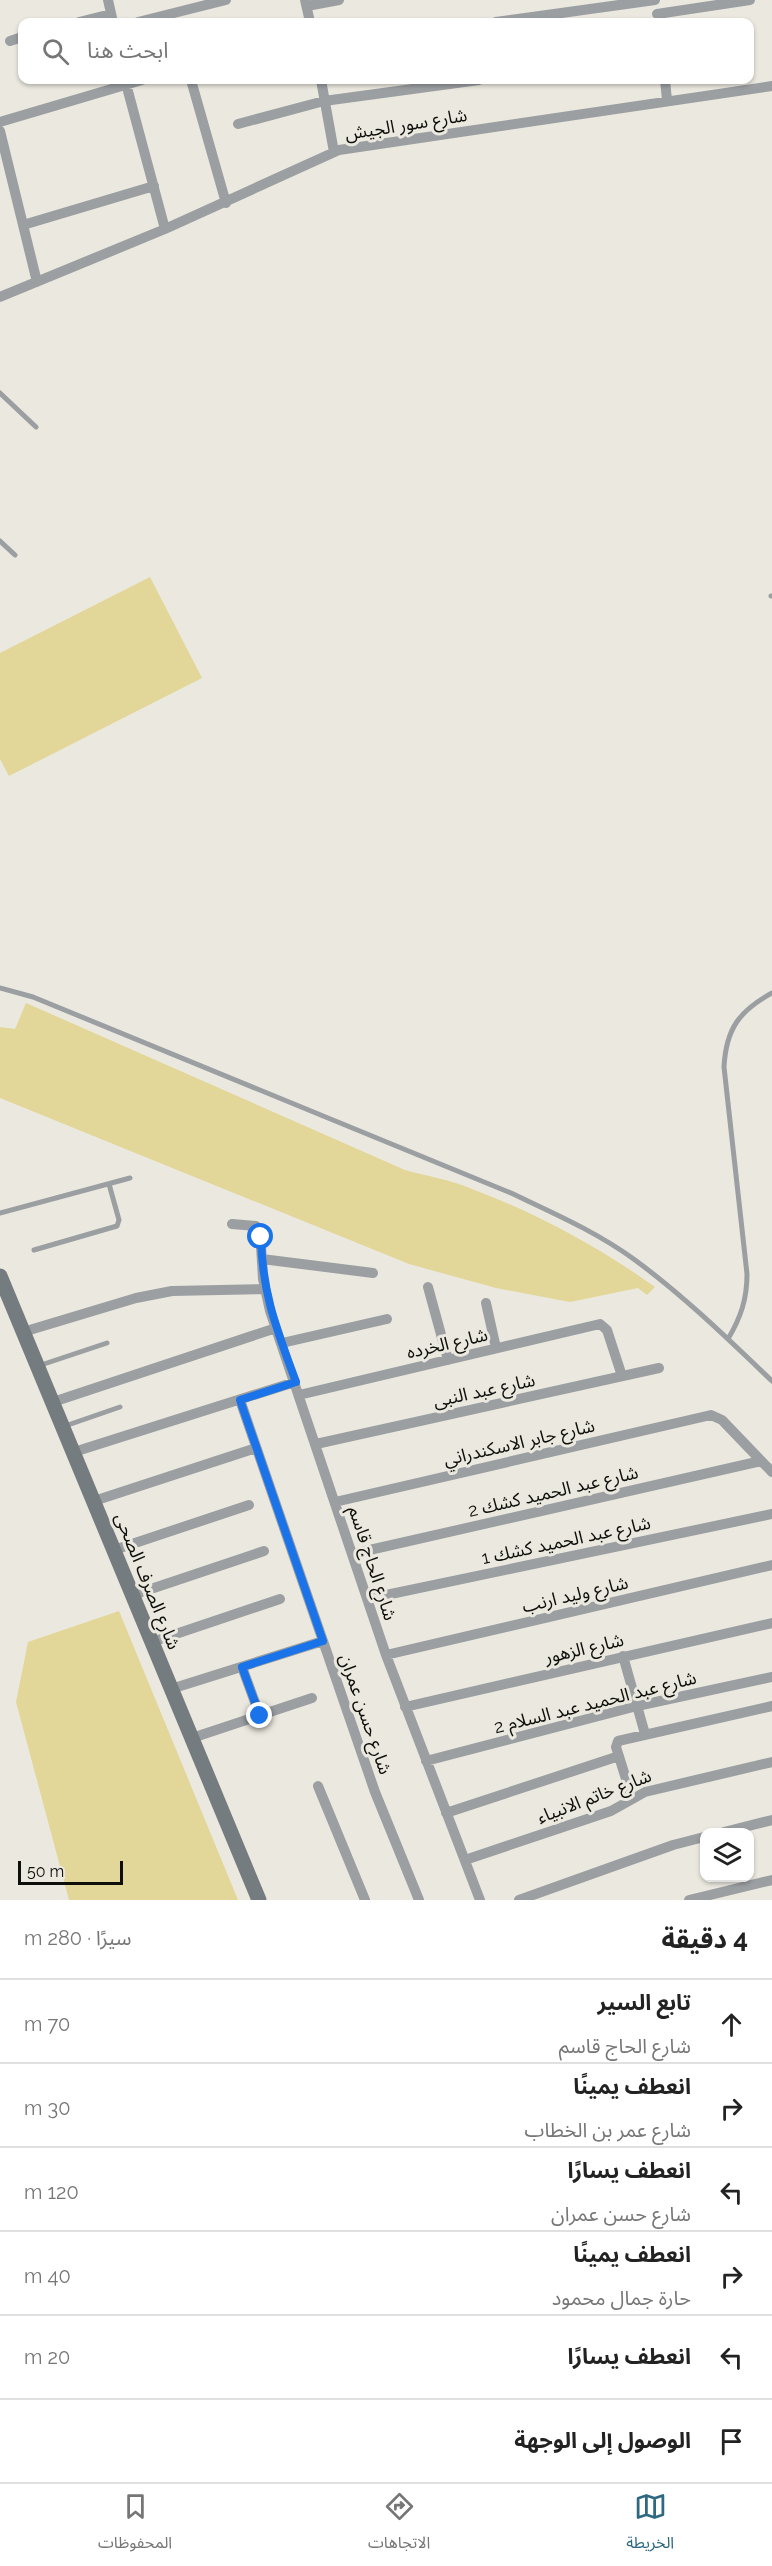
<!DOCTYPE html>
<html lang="ar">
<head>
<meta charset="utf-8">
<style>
	body { margin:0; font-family:Raleway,"Noto Sans Arabic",sans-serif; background:#f6f6f6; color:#222; direction:rtl }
	.controls { position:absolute; right:18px; bottom:18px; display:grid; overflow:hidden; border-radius:12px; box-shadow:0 2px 4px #0004 }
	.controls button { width:54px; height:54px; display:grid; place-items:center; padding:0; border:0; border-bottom:2px solid #e0e0e0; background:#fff; color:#222; font:30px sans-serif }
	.scale { position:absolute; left:18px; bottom:15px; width:105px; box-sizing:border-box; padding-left:6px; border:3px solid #0e0e0a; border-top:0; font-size:16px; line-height:21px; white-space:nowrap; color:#0e0e0a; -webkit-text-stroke:4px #ebe9df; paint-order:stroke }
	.stop { position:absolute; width:18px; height:18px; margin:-14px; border:4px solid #1a73e8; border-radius:50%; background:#fff }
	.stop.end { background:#1a73e8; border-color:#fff; box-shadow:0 2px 6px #0008 }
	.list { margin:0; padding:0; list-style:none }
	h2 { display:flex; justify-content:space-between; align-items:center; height:78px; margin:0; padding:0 24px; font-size:26px }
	h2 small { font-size:20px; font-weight:400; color:#767676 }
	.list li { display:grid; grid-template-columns:39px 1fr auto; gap:18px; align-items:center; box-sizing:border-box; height:84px; padding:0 24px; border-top:2px solid #e0e0e0 }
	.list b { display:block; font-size:22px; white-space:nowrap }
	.list p { margin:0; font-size:20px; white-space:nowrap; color:#767676 }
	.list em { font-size:20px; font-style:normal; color:#767676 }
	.icon { flex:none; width:33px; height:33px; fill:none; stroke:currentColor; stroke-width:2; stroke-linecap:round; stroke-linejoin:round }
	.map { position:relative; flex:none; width:772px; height:1900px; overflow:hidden; direction:ltr }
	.search { position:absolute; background:#fff; box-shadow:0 2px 4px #0004; left:18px; right:18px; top:18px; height:66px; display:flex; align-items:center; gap:15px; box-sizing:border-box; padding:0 21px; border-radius:12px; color:#767676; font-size:22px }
	.sheet { height:582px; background:#fff }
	nav { display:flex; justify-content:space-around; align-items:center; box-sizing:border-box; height:84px; border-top:2px solid #e0e0e0; background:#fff; font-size:16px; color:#767676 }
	nav a { display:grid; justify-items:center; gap:3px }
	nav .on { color:#2e6881 }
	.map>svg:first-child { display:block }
	.green { fill:#e2d698 }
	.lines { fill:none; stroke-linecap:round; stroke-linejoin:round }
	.lane { stroke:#9b9fa2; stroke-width:5 }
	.street { stroke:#9b9fa2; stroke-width:10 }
	.secondary { stroke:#757c7f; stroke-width:15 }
	.route { stroke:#1a73e8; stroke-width:8 }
	.labels { text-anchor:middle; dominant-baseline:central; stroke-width:6; stroke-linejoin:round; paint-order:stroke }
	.street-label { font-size:18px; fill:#0e0e0a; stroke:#ebe9df }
</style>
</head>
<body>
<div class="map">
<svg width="772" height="1900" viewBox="0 0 772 1900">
	<rect width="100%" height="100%" fill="#ebe9df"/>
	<path class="green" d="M 150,577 L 202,678 L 9,776 L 0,759 L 0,653 Z
		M 26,1003 L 405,1170 C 427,1176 451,1180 472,1189 C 536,1213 599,1247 655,1287 L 647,1295 L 638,1288 L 570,1302 L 496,1288 L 409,1264 L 0,1098 L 0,1027 L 15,1029 Z
		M 119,1611 L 238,1900 L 69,1900 L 16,1702 L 28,1642 Z"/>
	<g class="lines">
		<path class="lane" d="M 0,393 L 36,427
			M 0,541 L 15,555
			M 771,596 L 772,596
			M 0,988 L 33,997 L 511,1193 C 553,1213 597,1232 635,1260 C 684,1296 728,1339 772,1381
			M 0,1213 L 130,1178
			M 34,1250 L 117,1226 L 119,1220 L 109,1184
			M 728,1339 C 741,1317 747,1299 747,1274 L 724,1067 C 726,1029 739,1011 772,993
			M 38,1366 L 107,1343
			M 65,1426 L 120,1407"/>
		<path class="street" d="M 108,0 L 113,22
			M 305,0 L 310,22
			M 307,6 L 339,0
			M 657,14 L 750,0
			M 79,22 L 111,14
			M 138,22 L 226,0
			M 496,22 L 655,0
			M 10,41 L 22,37
			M 125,80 L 165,229
			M 191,80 L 226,203
			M 321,80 L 334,152
			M 665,80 L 667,100
			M 0,122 L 142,80
			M 238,124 L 324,101 L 479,80
			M 0,131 L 37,282
			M 23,225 L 154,186
			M 0,297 L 165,229 L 339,150 L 772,86
			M 232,1224 L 256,1226 L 260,1230 L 263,1279 L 270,1311 L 386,1655 L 480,1900
			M 262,1259 L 373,1273
			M 428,1287 L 448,1360
			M 486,1303 L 496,1348
			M 23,1332 L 136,1298 L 172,1291 L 265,1289
			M 282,1343 L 387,1319
			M 299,1395 L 600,1324 L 607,1330 L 622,1376
			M 240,1400 L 375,1792 L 419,1900
			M 53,1402 L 276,1328
			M 316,1444 L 659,1368
			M 74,1452 L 295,1382
			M 94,1501 L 256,1448
			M 335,1502 L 711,1415 L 722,1420 L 772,1472
			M 114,1550 L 249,1505
			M 352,1554 L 761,1461
			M 133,1595 L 264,1551
			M 367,1599 L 772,1514
			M 152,1642 L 280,1599
			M 386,1655 L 772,1565
			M 623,1656 L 645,1734
			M 242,1667 L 260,1716
			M 171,1689 L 323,1641
			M 405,1707 L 772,1623
			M 192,1738 L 312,1698
			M 426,1761 L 637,1706 L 772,1677
			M 318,1786 L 365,1900
			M 632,1798 L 616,1747 L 618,1741 L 772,1706
			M 446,1813 L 619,1756
			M 724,1832 L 772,1820
			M 465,1860 L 611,1811 L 645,1792 L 772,1762
			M 519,1900 L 673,1845 L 704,1837
			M 689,1900 L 772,1880"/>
		<path class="secondary" d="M 0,1276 L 259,1900"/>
	</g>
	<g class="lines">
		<path class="route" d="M 260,1716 L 242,1667 L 323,1641 L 240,1400 L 296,1382 C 277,1330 262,1293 261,1237"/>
	</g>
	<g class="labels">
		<g class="street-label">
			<text transform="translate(406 124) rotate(-9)">شارع سور الجيش</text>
			<text transform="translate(447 1343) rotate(-13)">شارع الخرده</text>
			<text transform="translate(484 1390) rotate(-12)">شارع عبد النبى</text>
			<text transform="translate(519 1442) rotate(-13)">شارع جابر الاسكندراني</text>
			<text transform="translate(553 1491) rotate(-13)">شارع عبد الحميد كشك 2</text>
			<text transform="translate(566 1540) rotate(-12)">شارع عبد الحميد كشك 1</text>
			<text transform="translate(373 1563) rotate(72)">شارع الحاج قاسم</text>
			<text transform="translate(148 1581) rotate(68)">شارع الصرف الصحى</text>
			<text transform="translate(575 1594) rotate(-13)">شارع وليد ارنب</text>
			<text transform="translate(584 1648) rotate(-13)">شارع الزهور</text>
			<text transform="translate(595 1702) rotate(-14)">شارع عبد الحميد عبد السلام 2</text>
			<text transform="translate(366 1714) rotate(71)">شارع حسن عمران</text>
			<text transform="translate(594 1796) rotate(-21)">شارع خاتم الانبياء</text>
		</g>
	</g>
</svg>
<div class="controls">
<button><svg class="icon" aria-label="layers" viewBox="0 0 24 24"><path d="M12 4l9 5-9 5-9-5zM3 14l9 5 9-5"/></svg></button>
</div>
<div class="scale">50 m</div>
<div class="stop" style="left:261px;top:1237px"></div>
<div class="stop end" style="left:260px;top:1716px"></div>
<div class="search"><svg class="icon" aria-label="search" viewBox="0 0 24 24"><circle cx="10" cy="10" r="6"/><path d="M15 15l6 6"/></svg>ابحث هنا</div>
</div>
<section class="sheet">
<h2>4 دقيقة<small>سيرًا · 280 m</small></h2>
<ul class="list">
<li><svg class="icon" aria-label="ahead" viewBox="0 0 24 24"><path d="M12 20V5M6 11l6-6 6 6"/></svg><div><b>تابع السير</b><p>شارع الحاج قاسم</p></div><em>70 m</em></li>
<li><svg class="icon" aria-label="right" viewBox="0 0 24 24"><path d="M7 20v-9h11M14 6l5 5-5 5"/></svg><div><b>انعطف يمينًا</b><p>شارع عمر بن الخطاب</p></div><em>30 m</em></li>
<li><svg class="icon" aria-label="left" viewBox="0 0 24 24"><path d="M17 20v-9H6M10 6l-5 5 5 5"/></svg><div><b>انعطف يسارًا</b><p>شارع حسن عمران</p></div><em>120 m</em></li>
<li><svg class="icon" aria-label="right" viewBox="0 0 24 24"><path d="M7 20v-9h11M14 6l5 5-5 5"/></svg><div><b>انعطف يمينًا</b><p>حارة جمال محمود</p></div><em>40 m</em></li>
<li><svg class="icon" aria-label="left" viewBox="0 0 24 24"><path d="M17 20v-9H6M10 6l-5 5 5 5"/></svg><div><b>انعطف يسارًا</b></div><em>20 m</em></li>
<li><svg class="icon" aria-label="arrive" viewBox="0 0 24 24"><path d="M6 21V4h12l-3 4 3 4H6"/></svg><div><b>الوصول إلى الوجهة</b></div></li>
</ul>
</section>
<nav>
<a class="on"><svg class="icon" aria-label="map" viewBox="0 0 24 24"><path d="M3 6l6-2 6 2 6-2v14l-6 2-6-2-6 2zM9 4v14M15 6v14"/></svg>الخريطة</a>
<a><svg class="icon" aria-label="directions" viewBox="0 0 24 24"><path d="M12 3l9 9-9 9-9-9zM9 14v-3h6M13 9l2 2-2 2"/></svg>الاتجاهات</a>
<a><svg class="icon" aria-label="saved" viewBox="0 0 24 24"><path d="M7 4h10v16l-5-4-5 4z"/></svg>المحفوظات</a>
</nav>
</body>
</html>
